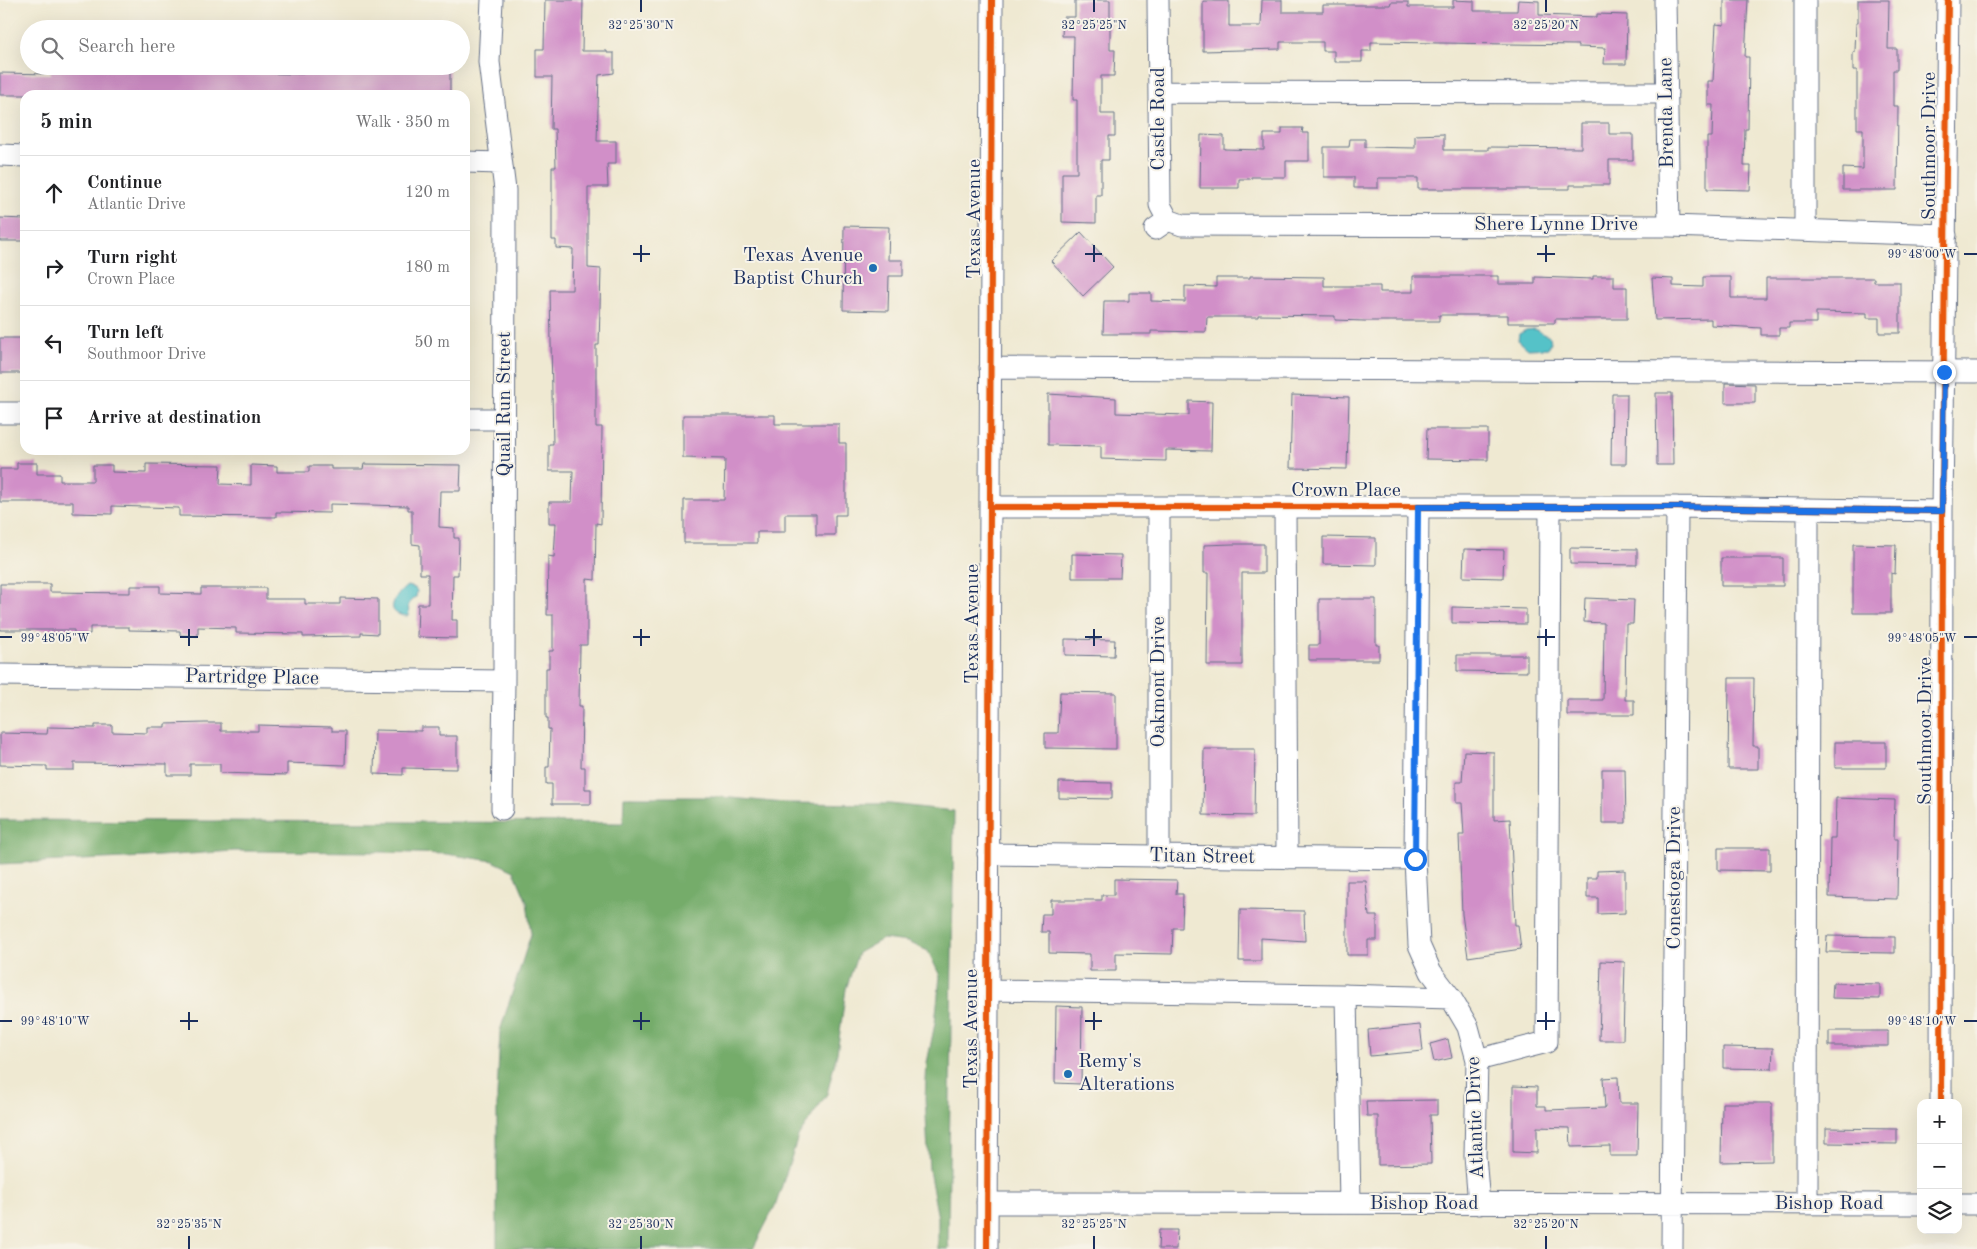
<!DOCTYPE html>
<html lang="en">
<head>
<meta charset="utf-8">
<style>
	body { margin:0; font-family:"Old Standard TT",serif; background:#f6f6f6; color:#202124 }
	.controls { position:absolute; right:15px; bottom:15px; display:grid; overflow:hidden; border-radius:10px; box-shadow:0 5px 20px #0002 }
	.controls button { width:45px; height:45px; display:grid; place-items:center; padding:0; border:0; border-bottom:1px solid #e0e0e0; background:#fff; color:#202124; font:25px sans-serif }
	.stop { position:absolute; width:15px; height:15px; margin:-11px; border:4px solid #1a73e8; border-radius:50%; background:#fff }
	.stop.end { background:#1a73e8; border-color:#fff; box-shadow:0 1px 5px #0008 }
	.list { margin:0; padding:0; list-style:none }
	h2 { display:flex; justify-content:space-between; align-items:center; height:65px; margin:0; padding:0 20px; font-size:21px }
	h2 small { font-size:16px; font-weight:400; color:#757577 }
	.list li { display:grid; grid-template-columns:32px 1fr auto; gap:15px; align-items:center; box-sizing:border-box; height:75px; padding:0 20px; border-top:1px solid #e0e0e0 }
	.list b { display:block; font-size:19px; white-space:nowrap }
	.list p { margin:0; font-size:16px; white-space:nowrap; color:#757577 }
	.list em { font-size:16px; font-style:normal; color:#757577 }
	.icon { flex:none; width:28px; height:28px; fill:none; stroke:currentColor; stroke-width:2; stroke-linecap:round; stroke-linejoin:round }
	.map { position:relative; flex:none; width:1977px; height:1249px; overflow:hidden }
	.search { position:absolute; background:#fff; box-shadow:0 5px 20px #0002; left:20px; top:20px; width:450px; height:55px; display:flex; align-items:center; gap:12px; box-sizing:border-box; padding:0 18px; border-radius:28px; color:#757577; font-size:19px }
	.panel { position:absolute; background:#fff; box-shadow:0 5px 20px #0002; left:20px; top:90px; width:450px; height:365px; border-radius:15px }
	.map>svg:first-child { display:block }
	.forest { fill:#74ac6b; stroke:#486e64 }
	.water { fill:#54c2c8; stroke:#387893 }
	.building { fill:#d18fc8 }
	.lines { fill:none; stroke-linecap:round; stroke-linejoin:round }
	.minor-casing { stroke:#657087; stroke-width:23 }
	.minor { stroke:#fff; stroke-width:21 }
	.cycleway-casing { stroke:#f7f3e8; stroke-width:9 }
	.cycleway { stroke:#e8590c; stroke-width:6 }
	.route { stroke:#1a73e8; stroke-width:6 }
	.ticks { fill:none; stroke:#1b2f5e; stroke-width:2 }
	.poi-dot { fill:#1f6fb2; stroke:#f7f3e8; stroke-width:2 }
	.labels { text-anchor:middle; dominant-baseline:central; stroke-width:4; stroke-linejoin:round; paint-order:stroke }
	.street-label { font-size:20px; fill:#1b2f5e; stroke:#f7f3e8 }
	.poi-label { font-size:20px; fill:#1b2f5e; stroke:#f7f3e8; text-anchor:end }
	.ticks-label { font-size:12px; text-anchor:middle; fill:#1b2f5e; stroke:#f7f3e8; stroke-width:4; stroke-linejoin:round; paint-order:stroke }
</style>
</head>
<body>
<div class="map">
<svg width="1977" height="1249" viewBox="0 0 1977 1249">
	<rect width="100%" height="100%" fill="#f7f3e8"/>
	<filter id="ink" filterUnits="userSpaceOnUse"><feTurbulence type="fractalNoise" baseFrequency=".02" numOctaves="2"/><feDisplacementMap in="SourceGraphic" scale="10" xChannelSelector="R" yChannelSelector="G"/><feConvolveMatrix kernelMatrix="1 2 1 2 8 2 1 2 1" color-interpolation-filters="sRGB"/></filter>
	<filter id="wash" filterUnits="userSpaceOnUse"><feTurbulence type="fractalNoise" baseFrequency=".0096" numOctaves="4" result="noise"/><feDisplacementMap in="SourceGraphic" scale="20" xChannelSelector="R" yChannelSelector="G"/><feGaussianBlur stdDeviation="1.12" result="paint"/><feColorMatrix in="noise" values="0 0 0 0 0 0 0 0 0 0 0 0 0 0 0 0 0 1.4 0 .05"/><feComposite in="paint" operator="in"/></filter>
	<g filter="url(#wash)">
		<rect width="100%" height="100%" fill="#efe9d2"/>
		<path class="forest" d="M 624,797 L 721,797 L 784,803 L 890,804 L 954,811 L 948,1240 L 949,1249 L 938,1249 L 938,1218 L 929,1170 L 925,1098 L 927,1063 L 935,1023 L 940,976 L 928,951 L 908,942 L 883,939 L 858,953 L 846,989 L 837,1053 L 827,1094 L 798,1137 L 776,1204 L 753,1249 L 497,1249 L 497,1096 L 500,1031 L 531,934 L 527,902 L 514,871 L 493,861 L 446,854 L 382,852 L 234,851 L 145,857 L 0,864 L 0,820 L 623,823 Z"/>
		<path class="water" d="M 1534,329 L 1550,337 L 1551,343 L 1549,348 L 1528,349 L 1518,340 L 1519,334 L 1526,330 Z
			M 407,586 L 415,588 L 417,591 L 416,597 C 403,606 411,606 408,616 C 382,615 394,596 407,586 Z"/>
		<g id="blocks">
			<path class="building" d="M 545,0 L 583,0 L 582,51 L 607,51 L 607,53 L 614,53 L 614,73 L 599,75 L 597,141 L 616,141 L 616,164 L 607,164 L 608,187 L 588,187 L 588,268 L 601,269 L 599,345 L 596,345 L 596,427 L 602,427 L 601,524 L 596,523 L 595,580 L 587,579 L 587,645 L 580,645 L 579,706 L 582,706 L 581,767 L 585,767 L 585,789 L 591,789 L 591,804 L 552,804 L 552,784 L 546,784 L 546,767 L 549,767 L 550,729 L 548,729 L 548,718 L 546,718 L 546,668 L 549,668 L 549,651 L 553,651 L 553,615 L 547,615 L 548,556 L 554,557 L 556,523 L 549,523 L 549,502 L 572,502 L 573,471 L 549,471 L 549,444 L 553,444 L 550,290 L 572,290 L 573,249 L 556,248 L 556,240 L 552,240 L 552,167 L 556,167 L 555,129 L 551,129 L 552,77 L 537,77 L 537,49 L 544,49 Z
				M 1075,0 L 1110,0 L 1110,50 L 1115,50 L 1114,76 L 1101,76 L 1101,114 L 1115,114 L 1115,136 L 1109,136 L 1109,160 L 1101,160 L 1101,195 L 1096,195 L 1096,223 L 1062,222 L 1062,173 L 1077,173 L 1077,100 L 1073,100 L 1074,36 L 1062,36 L 1063,17 L 1075,17 Z
				M 1262,0 L 1282,0 L 1282,12 L 1323,12 L 1323,5 L 1390,5 L 1391,2 L 1408,2 L 1408,7 L 1453,7 L 1453,0 L 1474,1 L 1474,11 L 1517,11 L 1518,0 L 1539,1 L 1539,15 L 1597,17 L 1597,14 L 1627,15 L 1626,64 L 1604,64 L 1605,48 L 1578,47 L 1578,45 L 1371,42 L 1371,51 L 1362,51 L 1362,62 L 1334,62 L 1334,51 L 1323,51 L 1323,42 L 1280,42 L 1280,49 L 1203,51 L 1203,1 L 1229,1 L 1229,26 L 1261,26 Z
				M 1724,0 L 1748,0 L 1745,57 L 1749,57 L 1748,129 L 1745,129 L 1744,166 L 1751,166 L 1750,190 L 1707,189 L 1707,137 L 1712,137 L 1713,105 L 1708,105 L 1708,81 L 1713,81 L 1716,24 L 1724,25 Z
				M 1858,0 L 1889,0 L 1888,49 L 1897,49 L 1897,70 L 1893,70 L 1893,106 L 1898,106 L 1897,190 L 1843,190 L 1843,168 L 1863,169 L 1863,129 L 1857,129 L 1857,70 L 1853,70 L 1853,52 L 1855,52 L 1856,23 L 1858,23 Z
				M 431,66 L 450,66 L 450,95 L 0,95 L 0,73 L 50,74 L 50,67 L 240,67 L 240,73 L 303,74 L 303,70 L 408,70 L 408,69 L 431,69 Z
				M 1581,123 L 1609,123 L 1609,134 L 1633,134 L 1633,160 L 1609,160 L 1609,185 L 1570,185 L 1570,189 L 1418,189 L 1418,178 L 1378,178 L 1378,188 L 1354,188 L 1354,177 L 1324,177 L 1324,147 L 1349,147 L 1350,139 L 1365,139 L 1365,147 L 1415,148 L 1415,135 L 1444,134 L 1444,150 L 1488,150 L 1488,147 L 1581,148 Z
				M 1282,128 L 1303,128 L 1302,133 L 1309,133 L 1309,161 L 1286,161 L 1286,177 L 1251,177 L 1251,179 L 1239,179 L 1239,188 L 1200,188 L 1201,135 L 1224,136 L 1224,149 L 1264,150 L 1264,134 L 1282,134 Z
				M 0,218 L 25,219 L 25,241 L 0,241 Z
				M 844,226 L 889,227 L 888,260 L 903,260 L 903,276 L 889,276 L 888,311 L 843,310 Z
				M 1081,232 L 1113,267 L 1083,296 L 1051,261 Z
				M 1250,276 L 1324,277 L 1324,286 L 1380,286 L 1380,292 L 1413,292 L 1413,276 L 1498,276 L 1498,284 L 1535,284 L 1535,277 L 1593,279 L 1593,276 L 1614,276 L 1614,287 L 1627,287 L 1627,319 L 1555,319 L 1555,323 L 1508,323 L 1508,315 L 1439,315 L 1439,321 L 1364,321 L 1335,320 L 1335,316 L 1258,315 L 1258,317 L 1207,317 L 1206,332 L 1151,331 L 1151,334 L 1103,334 L 1104,301 L 1129,301 L 1129,293 L 1151,293 L 1151,301 L 1185,302 L 1185,286 L 1216,287 L 1216,278 L 1250,278 Z
				M 1703,277 L 1731,277 L 1731,298 L 1766,298 L 1766,278 L 1874,278 L 1874,282 L 1900,282 L 1900,333 L 1879,333 L 1879,318 L 1867,318 L 1867,313 L 1816,312 L 1816,323 L 1789,323 L 1789,328 L 1779,328 L 1779,335 L 1761,335 L 1761,328 L 1711,325 L 1711,319 L 1655,320 L 1652,278 L 1673,279 L 1673,286 L 1703,287 Z
				M 0,338 L 25,338 L 25,373 L 0,373 Z
				M 1725,383 L 1755,384 L 1755,403 L 1725,403 Z
				M 1656,393 L 1672,393 L 1673,465 L 1657,465 Z
				M 1048,394 L 1116,398 L 1116,413 L 1189,415 L 1189,401 L 1212,402 L 1211,451 L 1166,450 L 1166,461 L 1101,459 L 1101,446 L 1048,445 Z
				M 1612,394 L 1627,394 L 1626,464 L 1611,464 Z
				M 1292,395 L 1349,397 L 1347,469 L 1290,468 Z
				M 683,415 L 775,415 L 775,424 L 839,424 L 839,443 L 846,443 L 846,515 L 835,515 L 835,535 L 816,535 L 816,514 L 785,514 L 785,532 L 757,532 L 757,543 L 684,543 L 684,500 L 724,500 L 725,459 L 683,458 Z
				M 1427,429 L 1488,429 L 1488,460 L 1426,459 Z
				M 17,463 L 37,463 L 37,474 L 60,474 L 60,481 L 93,481 L 93,465 L 112,465 L 112,472 L 146,473 L 146,464 L 221,465 L 220,484 L 251,485 L 251,465 L 277,466 L 277,472 L 309,472 L 309,466 L 331,466 L 331,469 L 363,469 L 364,464 L 461,465 L 460,491 L 440,491 L 439,527 L 454,528 L 454,538 L 459,538 L 458,575 L 453,575 L 452,620 L 457,620 L 457,638 L 417,637 L 418,604 L 428,604 L 428,574 L 420,574 L 420,545 L 412,544 L 412,510 L 408,510 L 408,506 L 330,504 L 330,513 L 276,512 L 276,517 L 179,516 L 179,508 L 112,506 L 112,514 L 73,513 L 73,502 L 0,502 L 0,469 L 17,469 Z
				M 1323,537 L 1376,538 L 1376,565 L 1323,564 Z
				M 1232,544 L 1264,544 L 1264,573 L 1242,573 L 1242,665 L 1207,665 L 1208,573 L 1204,573 L 1204,545 Z
				M 1853,544 L 1896,545 L 1895,574 L 1891,573 L 1891,613 L 1853,613 Z
				M 1570,548 L 1637,549 L 1637,565 L 1570,564 Z
				M 1464,549 L 1504,550 L 1503,578 L 1463,577 Z
				M 1072,554 L 1121,555 L 1120,578 L 1072,578 Z
				M 1721,558 L 1783,558 L 1783,586 L 1721,586 Z
				M 0,584 L 50,584 L 50,592 L 130,593 L 130,586 L 160,586 L 160,593 L 201,594 L 201,588 L 266,588 L 266,599 L 305,599 L 305,604 L 340,604 L 340,598 L 378,599 L 378,634 L 361,633 L 361,636 L 303,637 L 303,634 L 236,633 L 236,628 L 198,627 L 198,636 L 180,635 L 180,631 L 129,630 L 129,627 L 90,627 L 90,634 L 74,634 L 74,630 L 0,630 Z
				M 1585,598 L 1634,600 L 1633,624 L 1626,624 L 1625,700 L 1634,700 L 1634,715 L 1567,715 L 1567,700 L 1603,700 L 1604,623 L 1584,622 Z
				M 1319,599 L 1376,599 L 1376,645 L 1379,645 L 1379,660 L 1309,660 L 1309,645 L 1319,645 Z
				M 1452,607 L 1526,609 L 1526,624 L 1452,623 Z
				M 1065,639 L 1115,640 L 1114,656 L 1065,655 Z
				M 1457,655 L 1527,655 L 1527,672 L 1457,671 Z
				M 1729,678 L 1754,678 L 1753,746 L 1758,746 L 1758,769 L 1728,769 Z
				M 1060,692 L 1116,693 L 1116,749 L 1045,748 L 1045,733 L 1058,733 Z
				M 205,723 L 221,723 L 221,731 L 258,731 L 258,725 L 332,727 L 332,731 L 346,731 L 345,765 L 287,763 L 287,775 L 220,773 L 220,764 L 190,764 L 190,775 L 167,775 L 167,764 L 74,763 L 74,770 L 47,770 L 47,766 L 0,765 L 0,733 L 47,734 L 48,727 L 95,728 L 95,725 L 112,725 L 112,732 L 147,733 L 147,727 L 165,727 L 165,724 Z
				M 421,727 L 439,727 L 439,736 L 457,736 L 457,769 L 403,768 L 403,775 L 374,774 L 375,730 L 421,731 Z
				M 1835,742 L 1886,742 L 1886,768 L 1835,768 Z
				M 1204,749 L 1255,749 L 1254,816 L 1203,815 Z
				M 1464,751 L 1494,752 L 1494,820 L 1510,819 L 1515,925 L 1518,925 L 1521,949 L 1468,957 L 1462,914 L 1459,835 L 1464,835 L 1462,803 L 1456,803 L 1456,782 L 1462,782 Z
				M 1602,769 L 1625,769 L 1626,823 L 1602,823 Z
				M 1059,782 L 1112,783 L 1112,799 L 1059,798 Z
				M 1836,798 L 1895,800 L 1894,839 L 1898,839 L 1897,899 L 1829,897 L 1830,838 L 1835,838 Z
				M 1718,848 L 1770,848 L 1770,871 L 1718,870 Z
				M 1625,870 L 1625,913 L 1598,914 L 1598,898 L 1587,898 L 1587,878 L 1597,878 L 1597,871 Z
				M 1114,879 L 1177,880 L 1176,894 L 1183,894 L 1182,928 L 1173,928 L 1172,954 L 1116,953 L 1116,971 L 1090,971 L 1090,954 L 1049,953 L 1049,932 L 1041,932 L 1042,914 L 1051,914 L 1051,900 L 1102,900 L 1102,895 L 1114,895 Z
				M 1347,881 L 1366,881 L 1369,916 L 1377,916 L 1377,940 L 1368,940 L 1368,955 L 1347,955 Z
				M 1240,910 L 1304,911 L 1305,941 L 1261,938 L 1261,961 L 1239,961 Z
				M 1827,936 L 1895,937 L 1895,953 L 1826,952 Z
				M 1601,961 L 1625,962 L 1623,1040 L 1599,1040 Z
				M 1833,983 L 1880,984 L 1880,999 L 1832,998 Z
				M 1056,1006 L 1082,1007 L 1081,1084 L 1055,1083 Z
				M 1420,1025 L 1423,1051 L 1370,1056 L 1368,1030 Z
				M 1829,1031 L 1888,1031 L 1888,1046 L 1829,1046 Z
				M 1448,1039 L 1452,1058 L 1434,1062 L 1430,1044 Z
				M 1723,1047 L 1773,1048 L 1772,1069 L 1723,1068 Z
				M 1618,1077 L 1619,1103 L 1638,1103 L 1637,1156 L 1610,1156 L 1610,1146 L 1571,1147 L 1570,1128 L 1537,1127 L 1537,1153 L 1513,1152 L 1513,1086 L 1537,1087 L 1537,1106 L 1546,1106 L 1546,1110 L 1605,1108 L 1603,1078 Z
				M 1437,1100 L 1437,1115 L 1430,1115 L 1431,1164 L 1378,1165 L 1378,1116 L 1367,1116 L 1366,1101 Z
				M 1722,1103 L 1772,1103 L 1772,1161 L 1721,1162 Z
				M 1826,1128 L 1897,1129 L 1897,1144 L 1826,1143 Z
				M 1159,1230 L 1177,1230 L 1176,1249 L 1158,1249 Z"/>
		</g>
	</g>
	<g filter="url(#ink)">
		<use href="#blocks" fill-opacity="0" stroke="#657087" stroke-width="1"/>
		<g class="lines">
			<g class="minor-casing">
				<path id="minor" d="M 492,0 L 489,62 L 505,190 L 504,681 L 502,809
					M 1665,0 L 1669,226
					M 1805,0 L 1805,230
					M 1159,92 L 1667,93
					M 0,155 L 25,156
					M 465,162 L 501,163
					M 1168,220 L 1182,225 L 1669,226 L 1946,235
					M 1155,229 L 1168,220 L 1160,205 L 1158,0
					M 990,368 L 1977,372
					M 0,413 L 25,413
					M 465,419 L 504,419
					M 990,507 L 1677,507 L 1942,511
					M 1159,507 L 1159,857
					M 1285,507 L 1287,858
					M 1418,507 L 1415,859 L 1419,945 L 1431,972 L 1451,998 L 1468,1027 L 1477,1060 L 1475,1156 L 1479,1204
					M 0,675 L 504,681
					M 988,854 L 1415,859
					M 988,990 L 1340,995 L 1451,998
					M 1346,995 L 1350,1203
					M 1477,1060 L 1547,1042 L 1550,507
					M 1941,1103 L 1942,511 L 1948,0
					M 987,1203 L 1921,1204
					M 1807,1204 L 1808,509
					M 1958,1204 L 1977,1204
					M 987,1249 L 992,0
					M 1672,1249 L 1677,507"/>
			</g>
			<use href="#minor" class="minor"/>
			<g class="cycleway-casing">
				<path id="cycleway" d="M 990,507 L 1677,507 L 1942,511
					M 1941,1103 L 1942,511 L 1948,0
					M 987,1249 L 992,0"/>
			</g>
			<use href="#cycleway" class="cycleway"/>
		</g>
	</g>
	<g class="lines" filter="url(#ink)">
		<path class="route" d="M 1415,859 L 1418,507 L 1677,507 L 1942,511 L 1944,372"/>
	</g>
	<path class="ticks" d="M 641,0 L 641,12M 1094,0 L 1094,12M 1546,0 L 1546,12M 641,245 L 641,262M 1094,245 L 1094,262M 1546,245 L 1546,262M 633,254 L 650,254M 1085,254 L 1102,254M 1537,254 L 1555,254M 1964,254 L 1977,254M 189,629 L 189,646M 641,629 L 641,646M 1094,629 L 1094,646M 1546,629 L 1546,646M 0,637 L 12,637M 180,637 L 198,637M 633,637 L 650,637M 1085,637 L 1102,637M 1537,637 L 1555,637M 1964,637 L 1977,637M 189,1012 L 189,1030M 641,1012 L 641,1030M 1094,1012 L 1094,1030M 1546,1012 L 1546,1030M 0,1021 L 12,1021M 180,1021 L 198,1021M 633,1021 L 650,1021M 1085,1021 L 1102,1021M 1537,1021 L 1555,1021M 1964,1021 L 1977,1021M 189,1236 L 189,1249M 641,1236 L 641,1249M 1094,1236 L 1094,1249M 1546,1236 L 1546,1249"/>
	<g class="poi-dot">
		<circle cx="873" cy="268" r="5"/>
		<circle cx="1068" cy="1074" r="5"/>
	</g>
	<g class="labels">
		<g class="street-label">
			<text transform="translate(1667 113) rotate(-91)">Brenda Lane</text>
			<text transform="translate(1159 119) rotate(-90)">Castle Road</text>
			<text transform="translate(1930 146) rotate(-90)">Southmoor Drive</text>
			<text transform="translate(975 219) rotate(-90)">Texas Avenue</text>
			<text x="1556" y="225">Shere Lynne Drive</text>
			<text transform="translate(505 404) rotate(-90)">Quail Run Street</text>
			<text x="1346" y="491">Crown Place</text>
			<text transform="translate(973 624) rotate(-90)">Texas Avenue</text>
			<text transform="translate(252 678) rotate(1)">Partridge Place</text>
			<text transform="translate(1159 682) rotate(-90)">Oakmont Drive</text>
			<text transform="translate(1926 731) rotate(-90)">Southmoor Drive</text>
			<text transform="translate(1202 857) rotate(1)">Titan Street</text>
			<text transform="translate(1675 878) rotate(-90)">Conestoga Drive</text>
			<text transform="translate(972 1029) rotate(-90)">Texas Avenue</text>
			<text transform="translate(1476 1118) rotate(-92)">Atlantic Drive</text>
			<text x="1424" y="1204">Bishop Road</text>
			<text x="1829" y="1204">Bishop Road</text>
		</g>
		<g class="poi-label">
			<text x="863" y="256">Texas Avenue<tspan x="863" dy="23">Baptist Church</tspan></text>
			<text x="1078" y="1062" text-anchor="start">Remy's<tspan x="1078" dy="23">Alterations</tspan></text>
		</g>
	</g>
	<g class="ticks-label">
		<text x="641" y="29">32°25'30"N</text>
		<text x="1094" y="29">32°25'25"N</text>
		<text x="1546" y="29">32°25'20"N</text>
		<text x="1922" y="258">99°48'00"W</text>
		<text x="1922" y="642">99°48'05"W</text>
		<text x="55" y="642">99°48'05"W</text>
		<text x="1922" y="1025">99°48'10"W</text>
		<text x="55" y="1025">99°48'10"W</text>
		<text x="189" y="1228">32°25'35"N</text>
		<text x="641" y="1228">32°25'30"N</text>
		<text x="1094" y="1228">32°25'25"N</text>
		<text x="1546" y="1228">32°25'20"N</text>
	</g>
</svg>
<div class="controls">
<button>+</button>
<button>−</button>
<button><svg class="icon" aria-label="layers" viewBox="0 0 24 24"><path d="M12 4l9 5-9 5-9-5zM3 14l9 5 9-5"/></svg></button>
</div>
<div class="stop" style="left:1415px;top:859px"></div>
<div class="stop end" style="left:1944px;top:372px"></div>
<div class="search"><svg class="icon" aria-label="search" viewBox="0 0 24 24"><circle cx="10" cy="10" r="6"/><path d="M15 15l6 6"/></svg>Search here</div>
<section class="panel">
<h2>5 min<small>Walk · 350 m</small></h2>
<ul class="list">
<li><svg class="icon" aria-label="ahead" viewBox="0 0 24 24"><path d="M12 20V5M6 11l6-6 6 6"/></svg><div><b>Continue</b><p>Atlantic Drive</p></div><em>120 m</em></li>
<li><svg class="icon" aria-label="right" viewBox="0 0 24 24"><path d="M7 20v-9h11M14 6l5 5-5 5"/></svg><div><b>Turn right</b><p>Crown Place</p></div><em>180 m</em></li>
<li><svg class="icon" aria-label="left" viewBox="0 0 24 24"><path d="M17 20v-9H6M10 6l-5 5 5 5"/></svg><div><b>Turn left</b><p>Southmoor Drive</p></div><em>50 m</em></li>
<li><svg class="icon" aria-label="arrive" viewBox="0 0 24 24"><path d="M6 21V4h12l-3 4 3 4H6"/></svg><div><b>Arrive at destination</b></div></li>
</ul>
</section>
</div>
</body>
</html>
